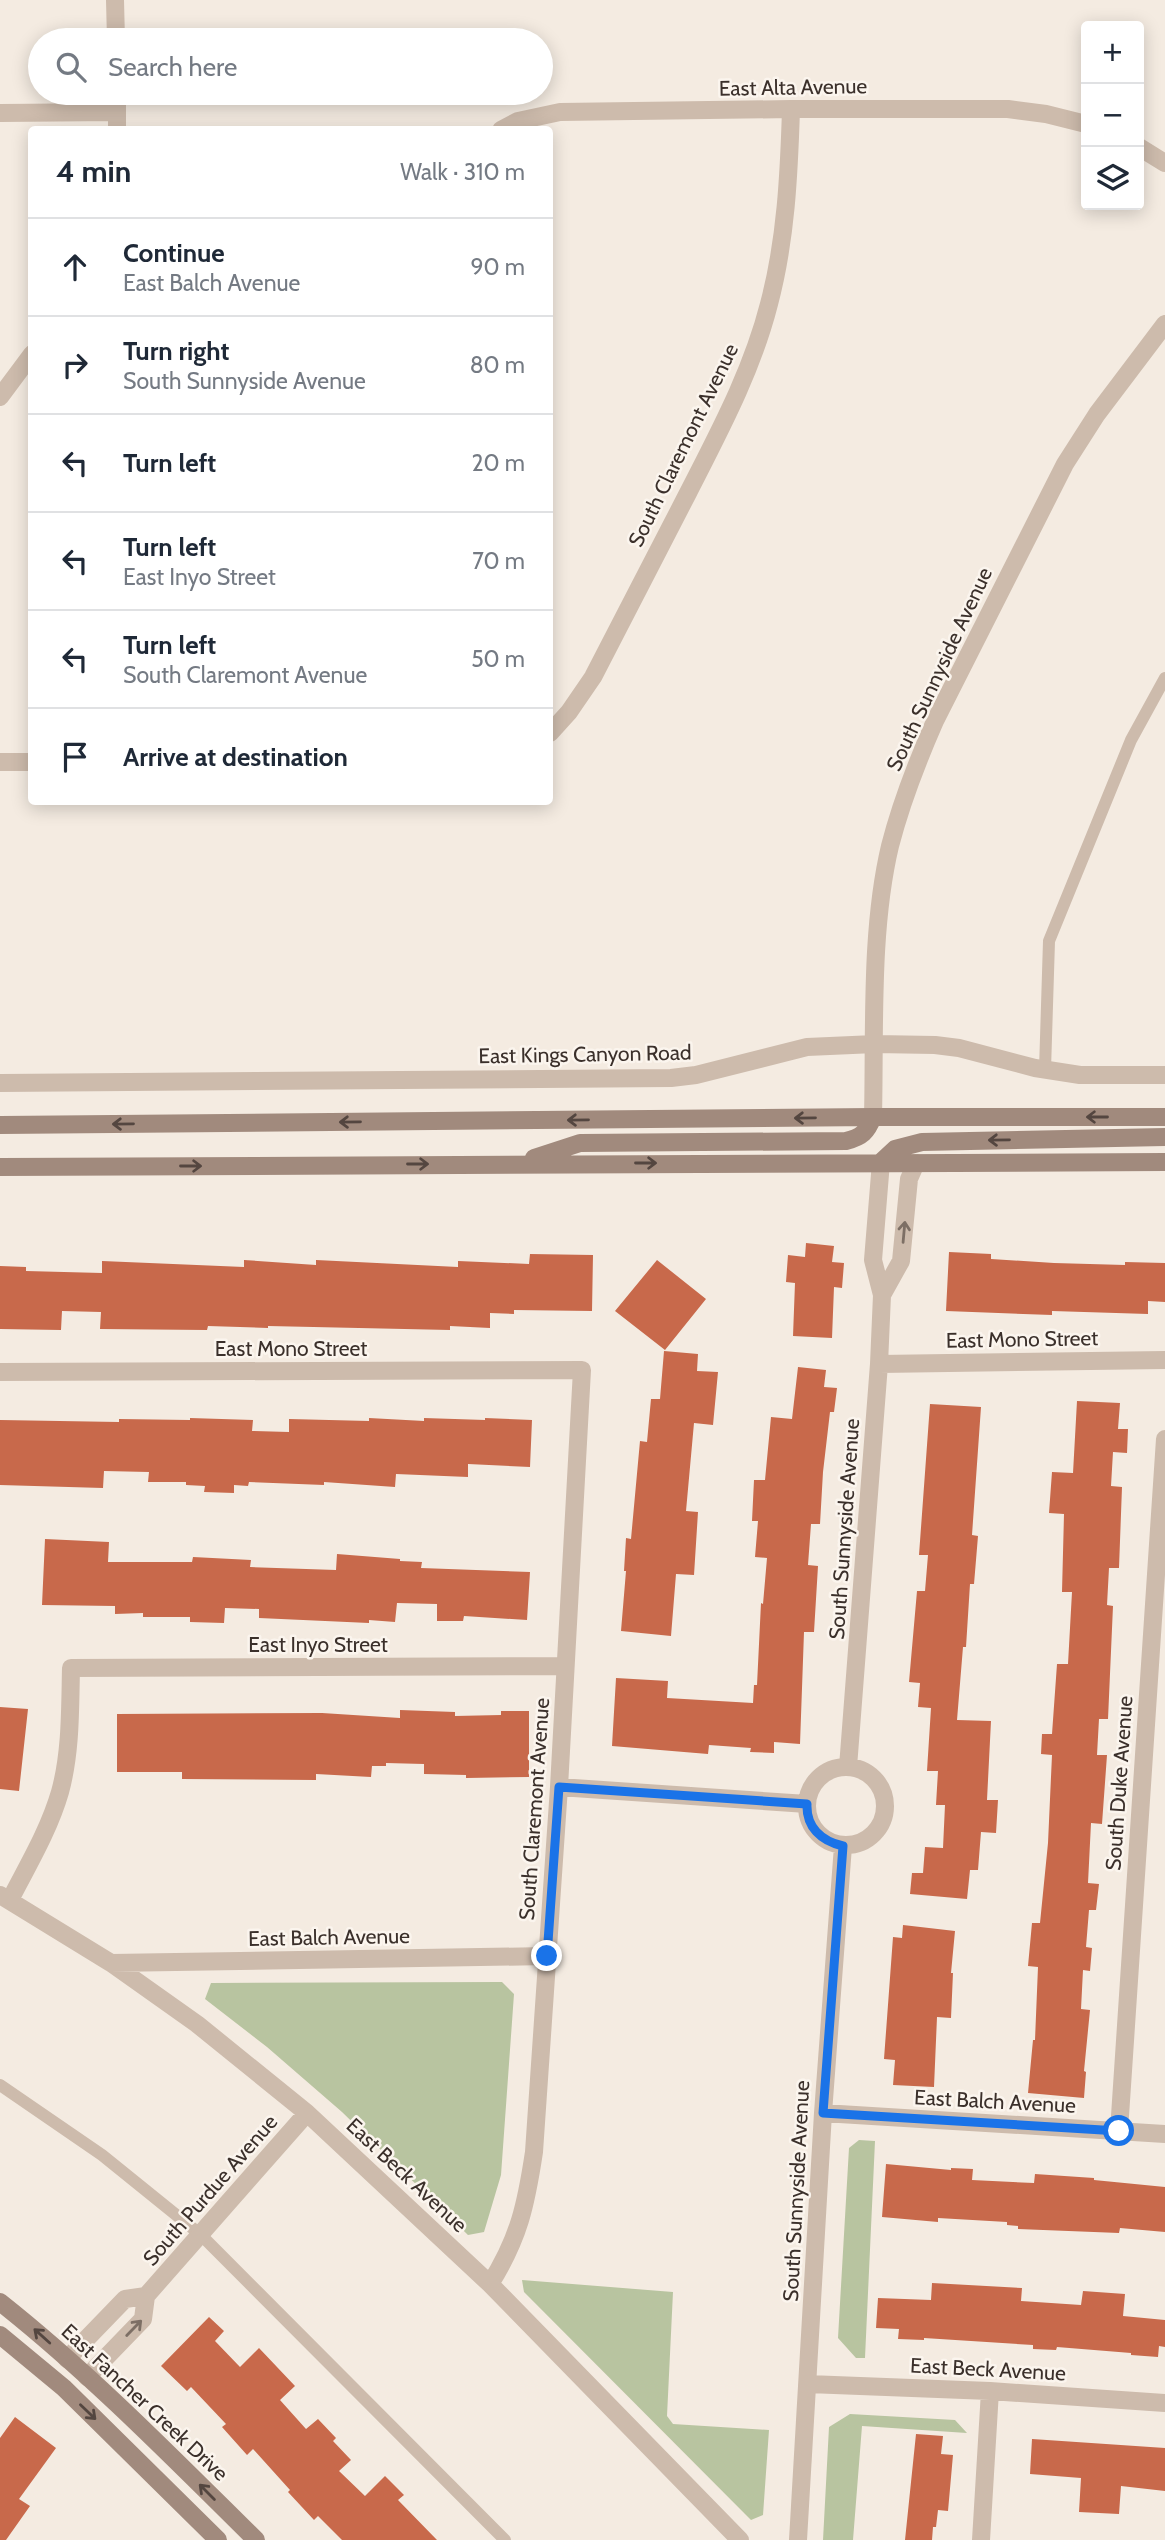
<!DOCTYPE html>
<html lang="en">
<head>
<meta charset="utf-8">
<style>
	body { margin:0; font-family:Cabin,sans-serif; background:#f2f2f3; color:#1f2937 }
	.controls { position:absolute; right:21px; top:21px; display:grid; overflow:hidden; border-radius:7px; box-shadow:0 4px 18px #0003 }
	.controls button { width:63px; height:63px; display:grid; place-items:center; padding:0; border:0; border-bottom:2px solid #e0e1e3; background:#fff; color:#1f2937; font:35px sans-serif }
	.stop { position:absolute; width:21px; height:21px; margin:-16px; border:5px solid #1a73e8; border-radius:50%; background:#fff }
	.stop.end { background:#1a73e8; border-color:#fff; box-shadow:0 2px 7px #0008 }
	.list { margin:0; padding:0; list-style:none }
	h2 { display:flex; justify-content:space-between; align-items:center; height:91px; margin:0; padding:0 28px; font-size:30px }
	h2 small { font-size:23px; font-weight:400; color:#747a83 }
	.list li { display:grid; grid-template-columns:46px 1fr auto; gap:21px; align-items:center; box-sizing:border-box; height:98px; padding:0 28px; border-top:2px solid #e0e1e3 }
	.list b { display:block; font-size:26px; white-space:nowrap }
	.list p { margin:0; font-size:23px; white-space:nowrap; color:#747a83 }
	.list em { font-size:23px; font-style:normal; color:#747a83 }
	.icon { flex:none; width:38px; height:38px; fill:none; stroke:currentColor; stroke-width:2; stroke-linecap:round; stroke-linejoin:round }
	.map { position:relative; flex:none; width:1165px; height:2540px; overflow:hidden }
	.search { position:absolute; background:#fff; box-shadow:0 4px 18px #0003; left:28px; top:28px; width:525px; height:77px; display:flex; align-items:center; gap:18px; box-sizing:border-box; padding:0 24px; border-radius:38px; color:#747a83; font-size:26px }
	.panel { position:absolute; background:#fff; box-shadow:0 4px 18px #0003; left:28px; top:126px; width:525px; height:679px; border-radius:7px }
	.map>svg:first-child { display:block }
	.green { fill:#b8c4a0 }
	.building { fill:#c8694b }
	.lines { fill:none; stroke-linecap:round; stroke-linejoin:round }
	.lane { stroke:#cdbbac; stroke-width:12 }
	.street { stroke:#cdbbac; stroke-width:18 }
	.secondary { stroke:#a18a7d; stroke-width:18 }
	.oneway { stroke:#544640 }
	.oneway2 { stroke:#7d6f65 }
	.route { stroke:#1a73e8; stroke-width:9 }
	.labels { text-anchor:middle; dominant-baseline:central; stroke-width:5; stroke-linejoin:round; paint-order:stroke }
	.street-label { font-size:21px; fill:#3b302b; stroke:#fbf5ee }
</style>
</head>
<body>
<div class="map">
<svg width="1165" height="2540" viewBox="0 0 1165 2540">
	<rect width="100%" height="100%" fill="#f4ebe1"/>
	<path class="green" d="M 502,1982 L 514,1994 L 501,2175 L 484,2232 L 468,2235 L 342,2112 L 267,2047 L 205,1999 L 211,1983 Z
		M 859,2140 L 875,2141 L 865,2358 L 856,2358 L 838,2338 L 849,2148 Z
		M 522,2280 L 673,2292 L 667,2416 L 673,2424 L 769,2430 L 763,2515 L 751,2520 L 524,2292 Z
		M 850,2414 L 955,2420 L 967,2433 L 862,2426 L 853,2540 L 823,2540 L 829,2427 Z"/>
	<path class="building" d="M 806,1243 L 834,1246 L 832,1262 L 844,1263 L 842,1288 L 834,1287 L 832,1338 L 793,1336 L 795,1283 L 786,1282 L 788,1255 L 805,1257 Z
		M 949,1252 L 991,1254 L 991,1259 L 1054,1263 L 1125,1265 L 1125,1262 L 1165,1263 L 1165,1302 L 1148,1301 L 1148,1314 L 1052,1311 L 1052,1315 L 946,1311 Z
		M 530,1254 L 593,1255 L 592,1311 L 514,1310 L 514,1314 L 490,1313 L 490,1328 L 450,1326 L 450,1330 L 268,1326 L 268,1328 L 208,1326 L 207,1330 L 100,1329 L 101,1312 L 62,1311 L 61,1330 L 0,1329 L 0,1266 L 26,1267 L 26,1271 L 102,1273 L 102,1261 L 244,1267 L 244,1260 L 316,1265 L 316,1260 L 458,1267 L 458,1261 L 529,1264 Z
		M 657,1260 L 706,1299 L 665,1350 L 615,1311 Z
		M 664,1351 L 698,1354 L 697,1371 L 718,1372 L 713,1425 L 694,1423 L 686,1511 L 698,1512 L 694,1575 L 676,1574 L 671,1636 L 621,1631 L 626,1571 L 624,1571 L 626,1538 L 631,1539 L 640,1441 L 647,1442 L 651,1399 L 660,1399 Z
		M 798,1367 L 826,1370 L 824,1387 L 837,1388 L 834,1412 L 830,1412 L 823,1472 L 820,1524 L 811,1524 L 808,1565 L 818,1566 L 814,1632 L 804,1632 L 800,1744 L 774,1742 L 774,1753 L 750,1752 L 751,1748 L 709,1745 L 708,1754 L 612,1746 L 616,1678 L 668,1681 L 667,1698 L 753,1703 L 754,1685 L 757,1685 L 761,1603 L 763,1604 L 767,1558 L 755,1557 L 758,1521 L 752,1521 L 754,1480 L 765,1480 L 771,1417 L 792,1419 Z
		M 1077,1401 L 1120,1403 L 1118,1429 L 1128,1429 L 1127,1453 L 1113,1452 L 1111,1486 L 1122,1487 L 1119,1568 L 1109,1568 L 1107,1605 L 1113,1606 L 1108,1719 L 1099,1719 L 1097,1755 L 1107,1755 L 1102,1824 L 1091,1823 L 1088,1883 L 1099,1884 L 1096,1910 L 1089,1910 L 1086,1947 L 1092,1948 L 1090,1971 L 1083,1970 L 1081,2009 L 1090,2010 L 1084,2071 L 1086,2072 L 1084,2098 L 1028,2093 L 1033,2040 L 1035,2040 L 1038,1967 L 1028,1966 L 1032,1923 L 1040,1923 L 1048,1843 L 1052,1755 L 1041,1754 L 1042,1734 L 1052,1734 L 1057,1664 L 1068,1664 L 1072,1592 L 1062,1592 L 1064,1514 L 1049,1513 L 1052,1472 L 1073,1473 Z
		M 930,1404 L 981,1407 L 972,1535 L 978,1536 L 974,1584 L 970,1584 L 966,1647 L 963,1647 L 957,1720 L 991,1721 L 987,1800 L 998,1800 L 996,1833 L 981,1832 L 978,1870 L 970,1870 L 967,1899 L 910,1894 L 912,1873 L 923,1873 L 925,1847 L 943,1848 L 945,1805 L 936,1805 L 938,1771 L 927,1771 L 931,1708 L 918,1707 L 920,1683 L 909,1682 L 917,1591 L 925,1591 L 928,1555 L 919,1555 Z
		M 190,1418 L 253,1420 L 252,1431 L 289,1432 L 289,1419 L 369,1421 L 369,1418 L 424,1421 L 424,1418 L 485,1420 L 485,1418 L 532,1420 L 530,1467 L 468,1464 L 468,1477 L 396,1474 L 395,1487 L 324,1482 L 324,1485 L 249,1482 L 248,1486 L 234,1485 L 234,1493 L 204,1492 L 205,1486 L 186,1485 L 186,1482 L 148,1482 L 149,1472 L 104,1471 L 103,1488 L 0,1485 L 0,1420 L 119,1422 L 119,1419 L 190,1420 Z
		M 45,1539 L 109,1542 L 108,1562 L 192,1562 L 193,1557 L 251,1560 L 250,1567 L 336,1570 L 337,1554 L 400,1559 L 400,1561 L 422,1562 L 421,1568 L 530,1572 L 527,1620 L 464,1616 L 463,1621 L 437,1621 L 437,1604 L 397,1603 L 395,1622 L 369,1620 L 369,1623 L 259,1618 L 259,1609 L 225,1608 L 224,1623 L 190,1622 L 190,1617 L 143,1617 L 143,1613 L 115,1614 L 115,1606 L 42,1605 Z
		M 0,1707 L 28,1709 L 19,1791 L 0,1789 Z
		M 400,1710 L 455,1712 L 455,1716 L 501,1715 L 501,1711 L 529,1711 L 529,1777 L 466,1778 L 466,1775 L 424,1774 L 424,1764 L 386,1763 L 386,1766 L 372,1766 L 371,1777 L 316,1774 L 316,1780 L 182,1779 L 182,1772 L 117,1772 L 117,1714 L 322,1713 L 400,1718 Z
		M 903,1925 L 955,1931 L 951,1973 L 953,1973 L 951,2018 L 937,2017 L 934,2087 L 893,2085 L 895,2060 L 884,2059 L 893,1937 L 902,1938 Z
		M 886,2164 L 951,2170 L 951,2168 L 973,2169 L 972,2180 L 1034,2183 L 1035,2174 L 1094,2178 L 1094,2180 L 1165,2187 L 1165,2232 L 1120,2228 L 1119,2233 L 1018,2229 L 1018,2226 L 1007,2225 L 1007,2222 L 938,2218 L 938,2222 L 882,2217 Z
		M 932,2283 L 1022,2288 L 1021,2301 L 1081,2305 L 1083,2291 L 1125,2294 L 1123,2316 L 1165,2320 L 1165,2347 L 1159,2346 L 1158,2357 L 1131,2355 L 1131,2353 L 1057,2347 L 1056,2350 L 1033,2349 L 1033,2345 L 924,2338 L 924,2340 L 898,2339 L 899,2329 L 876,2328 L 878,2298 L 931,2300 Z
		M 209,2317 L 224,2331 L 215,2341 L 240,2367 L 259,2348 L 295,2386 L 280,2400 L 306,2429 L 318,2419 L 336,2438 L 333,2441 L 351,2460 L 339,2471 L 365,2496 L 385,2476 L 404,2495 L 398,2500 L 437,2540 L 342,2540 L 318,2516 L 314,2520 L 288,2492 L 290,2490 L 253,2449 L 247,2455 L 222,2427 L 226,2424 L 191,2387 L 187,2391 L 161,2366 Z
		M 15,2417 L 56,2448 L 19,2499 L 30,2506 L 6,2540 L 0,2540 L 0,2438 Z
		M 916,2434 L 943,2436 L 941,2454 L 953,2455 L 948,2511 L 938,2510 L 936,2527 L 933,2527 L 932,2540 L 905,2540 Z
		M 1032,2439 L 1165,2448 L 1165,2491 L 1121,2486 L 1119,2514 L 1079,2512 L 1081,2478 L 1030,2474 Z"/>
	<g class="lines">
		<path class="lane" d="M 1045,1070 L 1049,941 L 1131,740 L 1165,678
			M 0,2085 L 102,2155 L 201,2235 L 505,2540"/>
		<path class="street" d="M 115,0 L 116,40
			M 117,93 L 117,130
			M 0,113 L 117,112
			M 501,130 L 518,121 L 560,112 L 791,109 L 1008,109 L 1046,114 L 1086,124
			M 1139,147 L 1165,163
			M 0,397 L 32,354
			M 550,733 L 569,712 L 593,677 C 625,616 656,554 688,493 C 719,432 752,371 769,304 C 786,240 789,174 791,109
			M 0,762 L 32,762
			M 0,1083 L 671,1078 L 696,1075 L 807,1047 L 875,1044 L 935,1045 L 959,1048 L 1035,1068 L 1080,1075 L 1165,1075
			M 873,1117 C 875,1031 870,930 890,846 C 901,803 917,762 935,721 L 1065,464 L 1097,414 L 1165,324
			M 882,1295 L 901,1261 L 909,1179 L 916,1163
			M 879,1364 L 1165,1360
			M 0,1372 L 582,1370 L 559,1787 L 534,2152 C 526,2205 519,2238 490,2284
			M807 1806a39 39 0 1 1 78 0a39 39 0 1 1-78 0Z
			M 848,1767 L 879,1364 L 882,1295 L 873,1260 L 881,1162
			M 559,1787 L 807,1804
			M 0,1895 L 111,1963 L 197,2024 L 307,2113 L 490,2284 L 740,2540
			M 10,1900 C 28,1865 49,1830 60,1792 C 71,1752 70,1709 71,1668 L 565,1666
			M 111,1963 L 547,1956
			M 823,2113 L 1165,2134
			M 1119,2131 L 1165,1439
			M 146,2296 L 307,2113
			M 67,2359 L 125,2299 L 146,2296 L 143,2319 L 87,2377
			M 808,2384 L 990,2391 L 1165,2403
			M 798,2540 L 823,2113 L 843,1846
			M 981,2540 L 990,2391"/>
		<path class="secondary" d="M 0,1125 L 873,1117 L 1165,1117
			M 534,1158 L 580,1143 L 846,1141 C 862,1137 867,1132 873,1117
			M 881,1162 L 895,1149 L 922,1142 L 1165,1137
			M 0,1167 L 1165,1162
			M 0,2302 C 91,2374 173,2458 256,2540
			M 0,2335 L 64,2388 L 218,2540"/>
	</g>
	<defs><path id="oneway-shaft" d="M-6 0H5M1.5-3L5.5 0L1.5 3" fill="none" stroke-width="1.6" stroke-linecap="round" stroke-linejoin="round" transform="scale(1.75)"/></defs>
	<g class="oneway">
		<use href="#oneway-shaft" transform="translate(1097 1117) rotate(-180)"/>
		<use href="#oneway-shaft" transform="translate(805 1118) rotate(179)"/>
		<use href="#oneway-shaft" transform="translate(578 1120) rotate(179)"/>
		<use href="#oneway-shaft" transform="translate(350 1122) rotate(179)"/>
		<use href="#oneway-shaft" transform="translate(123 1124) rotate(179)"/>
		<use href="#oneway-shaft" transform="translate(999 1140) rotate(179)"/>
		<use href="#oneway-shaft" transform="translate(646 1163)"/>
		<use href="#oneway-shaft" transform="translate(418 1164)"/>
		<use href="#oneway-shaft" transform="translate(191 1166)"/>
		<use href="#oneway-shaft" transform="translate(42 2336) rotate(-138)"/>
		<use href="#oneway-shaft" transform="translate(88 2412) rotate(44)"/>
		<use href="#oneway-shaft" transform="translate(207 2492) rotate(-135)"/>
	</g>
	<g class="oneway2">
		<use href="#oneway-shaft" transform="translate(904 1232) rotate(-85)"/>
		<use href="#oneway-shaft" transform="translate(134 2328) rotate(-46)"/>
	</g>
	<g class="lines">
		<path class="route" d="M 547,1956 L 559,1787 L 807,1804 C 806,1827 821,1841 843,1846 L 823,2113 L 1119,2131"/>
	</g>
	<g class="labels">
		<g class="street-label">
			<text transform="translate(793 87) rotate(-1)">East Alta Avenue</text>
			<text transform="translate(683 445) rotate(-64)">South Claremont Avenue</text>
			<text transform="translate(939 669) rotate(-65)">South Sunnyside Avenue</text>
			<text transform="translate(585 1054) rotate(-1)">East Kings Canyon Road</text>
			<text transform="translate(1022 1339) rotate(-1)">East Mono Street</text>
			<text x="291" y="1348">East Mono Street</text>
			<text transform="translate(844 1529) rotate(-86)">South Sunnyside Avenue</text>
			<text x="318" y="1644">East Inyo Street</text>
			<text transform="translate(1119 1783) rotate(-86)">South Duke Avenue</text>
			<text transform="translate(534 1809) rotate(-86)">South Claremont Avenue</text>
			<text transform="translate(329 1937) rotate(-1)">East Balch Avenue</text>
			<text transform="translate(995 2101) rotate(3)">East Balch Avenue</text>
			<text transform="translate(407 2175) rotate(43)">East Beck Avenue</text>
			<text transform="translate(210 2190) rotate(-49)">South Purdue Avenue</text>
			<text transform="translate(796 2191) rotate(-87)">South Sunnyside Avenue</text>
			<text transform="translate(988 2369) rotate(3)">East Beck Avenue</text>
			<text transform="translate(145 2402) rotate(43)">East Fancher Creek Drive</text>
		</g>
	</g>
</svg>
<div class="controls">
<button>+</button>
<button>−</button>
<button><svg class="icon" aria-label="layers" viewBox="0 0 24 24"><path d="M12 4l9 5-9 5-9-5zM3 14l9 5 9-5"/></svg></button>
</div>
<div class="stop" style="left:1119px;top:2131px"></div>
<div class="stop end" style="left:547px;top:1956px"></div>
<div class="search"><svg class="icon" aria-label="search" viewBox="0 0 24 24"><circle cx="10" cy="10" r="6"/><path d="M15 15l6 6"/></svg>Search here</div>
<section class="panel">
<h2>4 min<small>Walk · 310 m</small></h2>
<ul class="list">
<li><svg class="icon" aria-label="ahead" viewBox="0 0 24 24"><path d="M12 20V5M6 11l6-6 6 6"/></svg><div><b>Continue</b><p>East Balch Avenue</p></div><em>90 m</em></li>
<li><svg class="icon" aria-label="right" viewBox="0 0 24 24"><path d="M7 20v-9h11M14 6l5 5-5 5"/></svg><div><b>Turn right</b><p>South Sunnyside Avenue</p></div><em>80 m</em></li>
<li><svg class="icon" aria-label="left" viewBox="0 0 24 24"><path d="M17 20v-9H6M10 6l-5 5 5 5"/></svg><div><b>Turn left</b></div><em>20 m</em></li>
<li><svg class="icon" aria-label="left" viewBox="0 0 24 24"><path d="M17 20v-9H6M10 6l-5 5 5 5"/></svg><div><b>Turn left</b><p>East Inyo Street</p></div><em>70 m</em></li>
<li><svg class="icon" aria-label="left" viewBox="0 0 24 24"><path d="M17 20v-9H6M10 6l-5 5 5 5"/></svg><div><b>Turn left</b><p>South Claremont Avenue</p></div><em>50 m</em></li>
<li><svg class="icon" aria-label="arrive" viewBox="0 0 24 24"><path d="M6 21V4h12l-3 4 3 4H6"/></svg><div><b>Arrive at destination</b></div></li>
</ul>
</section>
</div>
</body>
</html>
